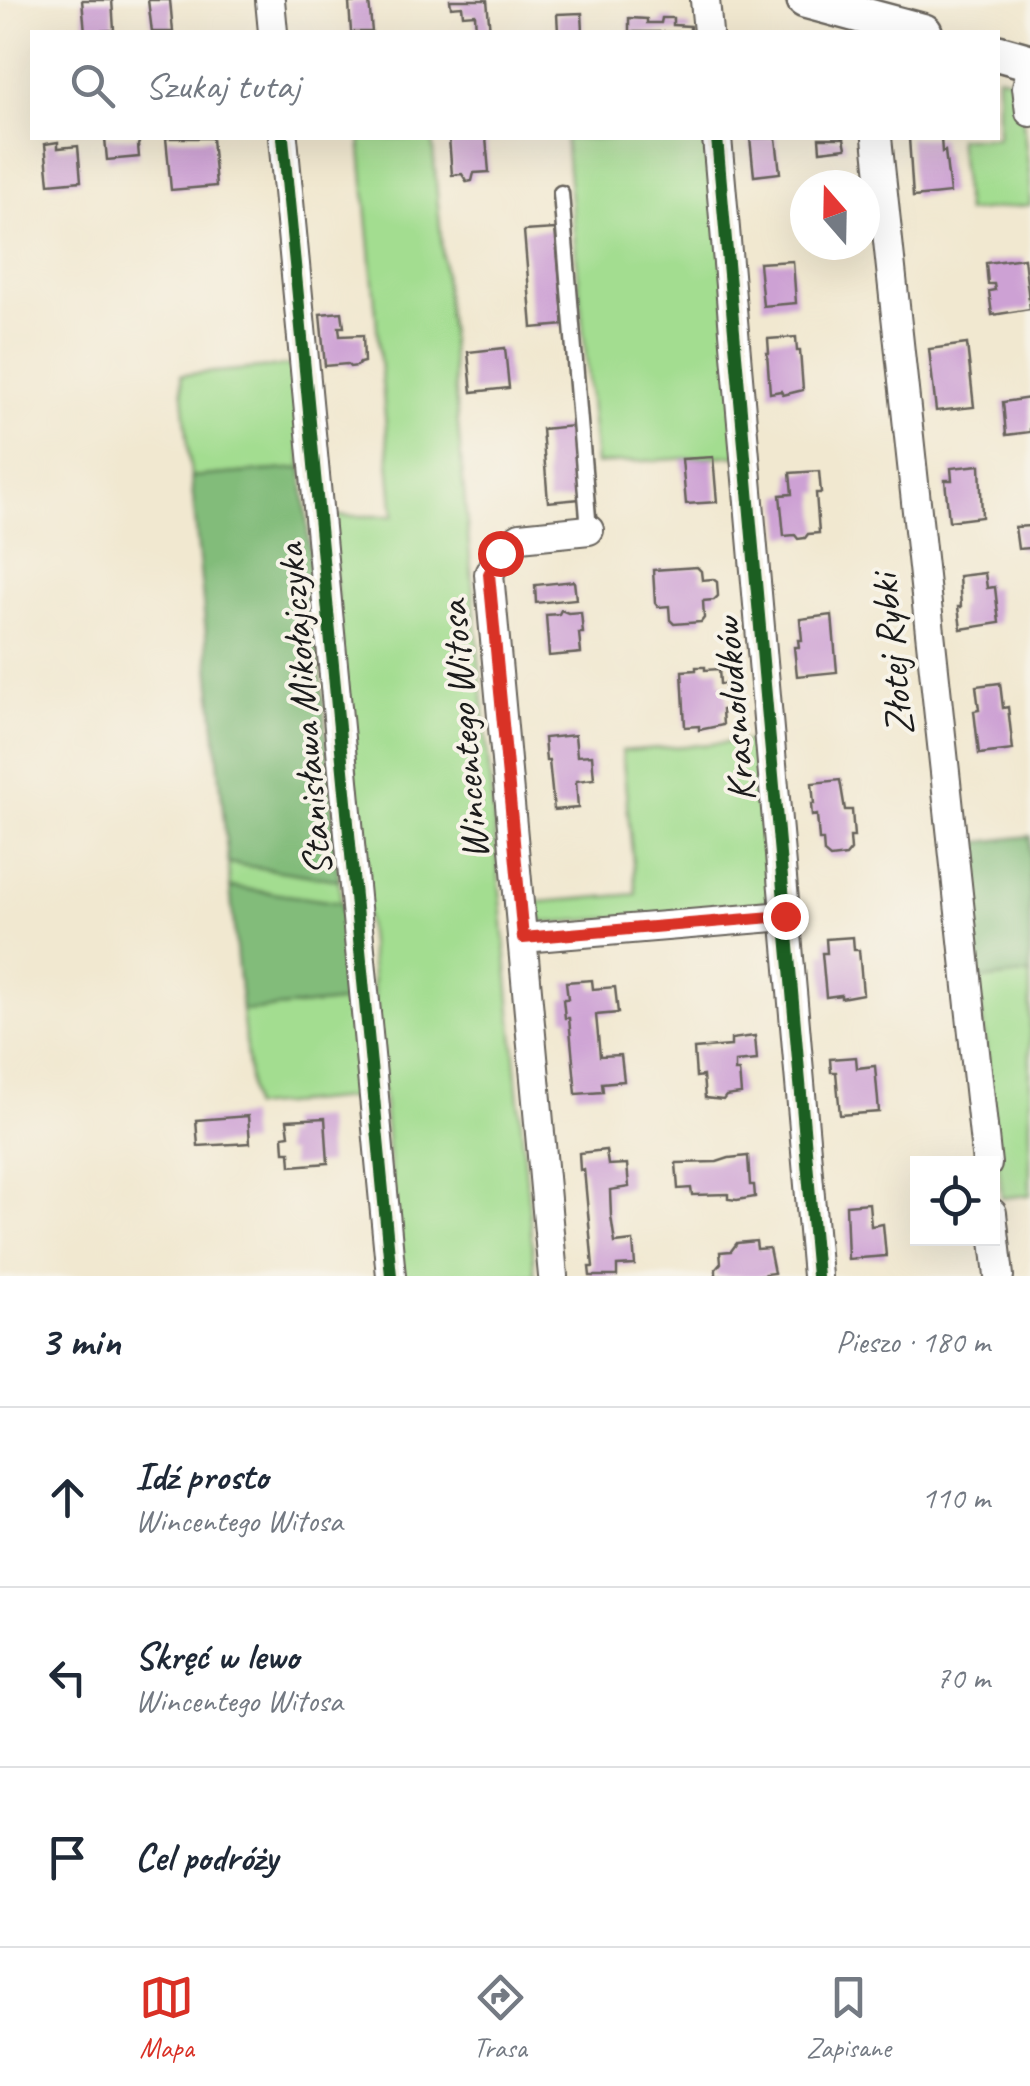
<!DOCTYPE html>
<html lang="pl">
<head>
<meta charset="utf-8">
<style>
	body { margin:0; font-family:Caveat,sans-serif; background:#f2f2f3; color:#1f2937 }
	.controls { position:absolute; right:30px; bottom:30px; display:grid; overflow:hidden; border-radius:0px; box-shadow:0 10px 40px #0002 }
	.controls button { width:90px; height:90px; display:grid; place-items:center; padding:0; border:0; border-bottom:2px solid #e0e1e3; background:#fff; color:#1f2937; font:50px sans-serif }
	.compass { position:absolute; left:790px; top:170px; width:90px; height:90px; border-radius:50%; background:#fff; box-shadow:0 10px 40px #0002; rotate:340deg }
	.stop { position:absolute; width:30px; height:30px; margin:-22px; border:8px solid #d93025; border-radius:50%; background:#fff }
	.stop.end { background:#d93025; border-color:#fff; box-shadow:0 2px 10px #0008 }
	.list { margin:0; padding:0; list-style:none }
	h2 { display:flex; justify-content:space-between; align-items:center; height:130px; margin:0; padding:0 40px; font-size:42px }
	h2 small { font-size:32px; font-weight:400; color:#747a83 }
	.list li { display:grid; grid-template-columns:65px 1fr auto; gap:30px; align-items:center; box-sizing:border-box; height:180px; padding:0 40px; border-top:2px solid #e0e1e3 }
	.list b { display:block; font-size:38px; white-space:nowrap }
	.list p { margin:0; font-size:32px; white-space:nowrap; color:#747a83 }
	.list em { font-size:32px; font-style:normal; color:#747a83 }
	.icon { flex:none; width:55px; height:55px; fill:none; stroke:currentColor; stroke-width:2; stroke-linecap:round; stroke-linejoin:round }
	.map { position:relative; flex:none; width:1030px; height:1276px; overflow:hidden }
	.search { position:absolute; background:#fff; box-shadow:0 10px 40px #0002; left:30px; right:30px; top:30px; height:110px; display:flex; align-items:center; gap:25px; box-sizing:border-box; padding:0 35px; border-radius:0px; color:#747a83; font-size:38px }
	.sheet { height:670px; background:#fff }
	nav { display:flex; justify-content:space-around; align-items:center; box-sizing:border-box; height:140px; border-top:2px solid #e0e1e3; background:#fff; font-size:28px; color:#747a83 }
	nav a { display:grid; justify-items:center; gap:5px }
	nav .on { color:#d93025 }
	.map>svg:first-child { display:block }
	.green { fill:#a3dd90; stroke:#607c56; stroke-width:2.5 }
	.forest { fill:#82bc7a; stroke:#4f6c4b; stroke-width:2.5 }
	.building { fill:#cda1d4 }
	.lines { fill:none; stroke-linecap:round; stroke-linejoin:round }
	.service-casing { stroke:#67635b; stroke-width:19 }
	.minor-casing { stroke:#67635b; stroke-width:32 }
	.tertiary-casing { stroke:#67635b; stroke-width:40 }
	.service { stroke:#fff; stroke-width:14 }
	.minor { stroke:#fff; stroke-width:28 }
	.tertiary { stroke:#fff; stroke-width:35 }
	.cycleway-casing { stroke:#f7f3e8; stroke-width:19 }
	.cycleway { stroke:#1b5e20; stroke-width:12 }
	.route { stroke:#d93025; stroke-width:12 }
	.labels { text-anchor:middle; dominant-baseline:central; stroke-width:8; stroke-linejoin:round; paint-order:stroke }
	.street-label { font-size:40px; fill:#1c1c1c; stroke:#f7f3e8 }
</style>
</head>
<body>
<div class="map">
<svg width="1030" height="1276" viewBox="0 0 1030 1276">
	<rect width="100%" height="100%" fill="#f7f3e8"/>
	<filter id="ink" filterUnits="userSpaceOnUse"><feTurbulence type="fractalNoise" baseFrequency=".01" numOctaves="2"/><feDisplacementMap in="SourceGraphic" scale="20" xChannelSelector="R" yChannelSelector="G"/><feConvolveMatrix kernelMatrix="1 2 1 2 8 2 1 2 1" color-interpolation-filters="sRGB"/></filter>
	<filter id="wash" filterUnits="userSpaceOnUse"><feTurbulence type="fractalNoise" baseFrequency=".0048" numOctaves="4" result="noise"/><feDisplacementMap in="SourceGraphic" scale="40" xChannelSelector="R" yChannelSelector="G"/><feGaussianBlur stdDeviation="2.25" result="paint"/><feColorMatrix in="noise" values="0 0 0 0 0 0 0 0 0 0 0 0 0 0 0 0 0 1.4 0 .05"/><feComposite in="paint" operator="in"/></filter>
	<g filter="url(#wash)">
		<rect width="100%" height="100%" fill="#f1e8d0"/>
		<path class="green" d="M 998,76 L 1018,81 L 1030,180 L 1030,205 L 966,212 L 958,138 L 998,138 Z
			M 360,138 L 432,138 L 535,1276 L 400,1276 L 329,516 L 394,516 Z
			M 565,138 L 713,138 L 741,455 L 596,464 Z
			M 293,365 L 302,468 L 191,477 L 181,375 Z
			M 761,740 L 774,892 L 764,903 L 744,909 L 545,923 L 531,914 L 527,903 L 636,894 L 622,751 Z
			M 228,863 L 339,880 L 341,903 L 230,887 Z
			M 1030,974 L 1030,1195 L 1002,1198 L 978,980 Z
			M 351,1001 L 360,1097 L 252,1107 L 242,1011 Z"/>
		<path class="forest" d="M 302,468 L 339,880 L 228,863 L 191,477 Z
			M 1030,836 L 1030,974 L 978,980 L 963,844 Z
			M 230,887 L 341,903 L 351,1001 L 242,1011 Z"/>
		<g id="blocks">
			<path class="building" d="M 82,0 L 112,0 L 114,30 L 85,32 Z
				M 148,0 L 170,0 L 173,32 L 152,32 Z
				M 450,0 L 487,0 L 490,32 L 476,32 L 475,14 L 463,15 L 462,6 L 451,7 Z
				M 369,1 L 372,32 L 351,32 L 349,3 Z
				M 582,13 L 583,32 L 558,32 L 557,14 Z
				M 629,18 L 647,19 L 647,23 L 661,23 L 662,18 L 673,18 L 673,25 L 690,26 L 690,32 L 629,32 Z
				M 105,138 L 141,138 L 138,145 L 139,157 L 107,160 Z
				M 166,138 L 212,138 L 216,186 L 171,190 Z
				M 449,138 L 486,138 L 489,172 L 474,173 L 472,181 L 467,182 L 462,174 L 452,175 Z
				M 750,138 L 776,138 L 780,173 L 754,176 Z
				M 819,138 L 844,138 L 846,148 L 820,151 Z
				M 909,138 L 941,138 L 942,152 L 945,151 L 950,193 L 913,197 Z
				M 58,142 L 58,148 L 78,146 L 81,181 L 49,184 L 45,144 Z
				M 555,229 L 564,325 L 532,328 L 524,231 Z
				M 1024,258 L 1030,309 L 992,315 L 989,291 L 995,290 L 994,284 L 988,284 L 986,263 Z
				M 793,261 L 796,303 L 763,306 L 759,263 Z
				M 342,312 L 344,327 L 339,327 L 340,336 L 363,335 L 364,362 L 360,363 L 357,366 L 350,367 L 347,364 L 325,366 L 320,314 Z
				M 796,337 L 797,351 L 800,351 L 803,390 L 783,395 L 781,391 L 770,393 L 767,353 L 769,353 L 768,339 Z
				M 967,344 L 974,407 L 936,411 L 929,349 Z
				M 505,348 L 509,388 L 472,392 L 468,352 Z
				M 1030,398 L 1030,432 L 1006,435 L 1003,402 Z
				M 573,426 L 580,499 L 548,502 L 542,429 Z
				M 713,457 L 717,502 L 686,504 L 682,459 Z
				M 980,465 L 982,517 L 949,521 L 945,480 L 952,480 L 951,468 Z
				M 819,471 L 821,493 L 816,493 L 819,533 L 808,534 L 805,538 L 798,539 L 795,535 L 784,536 L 780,495 L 792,494 L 790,473 Z
				M 1030,526 L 1030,548 L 1018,549 L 1015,527 Z
				M 697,567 L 701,571 L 702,580 L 713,579 L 717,582 L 718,596 L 714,600 L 703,601 L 704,618 L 701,622 L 674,624 L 670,620 L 669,606 L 658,607 L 655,603 L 653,570 Z
				M 985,573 L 987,588 L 995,587 L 999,623 L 961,629 L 958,607 L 961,607 L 959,576 Z
				M 574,581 L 576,599 L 536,603 L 535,585 Z
				M 561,610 L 568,613 L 581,612 L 583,633 L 579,633 L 581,653 L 549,656 L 546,615 L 559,614 Z
				M 832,615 L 837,672 L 797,676 L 794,647 L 799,647 L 798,640 L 802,640 L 800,619 Z
				M 696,667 L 705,667 L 705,670 L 719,669 L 720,684 L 725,684 L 728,709 L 722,710 L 723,725 L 699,730 L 699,726 L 685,727 L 682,671 L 696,670 Z
				M 1000,683 L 1003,708 L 1008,707 L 1013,750 L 979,754 L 974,711 L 979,710 L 976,686 Z
				M 575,735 L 577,756 L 592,755 L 594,779 L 576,781 L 578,808 L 554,810 L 549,761 L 546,761 L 544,738 Z
				M 840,780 L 845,810 L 852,810 L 854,837 L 850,837 L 851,850 L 846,856 L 830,858 L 824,853 L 823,840 L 819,840 L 817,815 L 812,816 L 811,804 L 814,804 L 812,783 Z
				M 853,937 L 854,950 L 859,950 L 863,994 L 841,998 L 841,995 L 826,997 L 822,953 L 827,953 L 826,939 Z
				M 592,980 L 593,989 L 615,987 L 618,1013 L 596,1015 L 600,1056 L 621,1055 L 624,1081 L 602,1083 L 603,1092 L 576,1094 L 569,1018 L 565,1018 L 563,999 L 568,999 L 566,982 Z
				M 755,1036 L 757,1060 L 735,1062 L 735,1071 L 739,1071 L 741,1094 L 726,1096 L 723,1100 L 705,1098 L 703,1076 L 696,1077 L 694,1049 L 731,1046 L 731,1039 Z
				M 856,1057 L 857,1068 L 875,1066 L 879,1112 L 840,1115 L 836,1072 L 831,1072 L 830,1059 Z
				M 248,1116 L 250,1143 L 198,1146 L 196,1120 Z
				M 325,1118 L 328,1163 L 291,1166 L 290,1152 L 284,1152 L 283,1136 L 289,1135 L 287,1120 Z
				M 606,1150 L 608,1165 L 627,1164 L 629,1187 L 610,1190 L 611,1216 L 615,1243 L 633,1241 L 635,1265 L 617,1266 L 617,1276 L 590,1276 L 589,1267 L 593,1267 L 584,1169 L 580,1170 L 579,1153 Z
				M 748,1156 L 750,1185 L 754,1185 L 755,1197 L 737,1200 L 728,1199 L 728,1194 L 692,1195 L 691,1188 L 678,1189 L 676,1163 L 717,1162 L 729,1158 Z
				M 869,1203 L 871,1226 L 883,1224 L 886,1256 L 848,1259 L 846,1205 Z
				M 756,1241 L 757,1249 L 769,1248 L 774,1273 L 765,1274 L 766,1276 L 716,1276 L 716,1269 L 721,1263 L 720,1252 L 731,1251 L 737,1243 Z"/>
		</g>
	</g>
	<g filter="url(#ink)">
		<use href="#blocks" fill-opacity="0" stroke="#67635b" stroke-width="2.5"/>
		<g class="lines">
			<g class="service-casing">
				<path id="service" d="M 561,193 L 589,530"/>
			</g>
			<g class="minor-casing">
				<path id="minor" d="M 270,0 L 273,32
					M 705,0 L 708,32
					M 1030,75 L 1027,87 L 1030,112
					M 283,138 L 391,1276
					M 717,138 L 817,1276
					M 877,138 L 987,1164
					M 523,938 L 785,916
					M 992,1213 L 999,1276
					M 553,1276 L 489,574 L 500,553 L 520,537 L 589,530"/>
			</g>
			<g class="tertiary-casing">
				<path id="tertiary" d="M 805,0 L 924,32
					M 998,53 L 1030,62"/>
			</g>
			<use href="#service" class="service"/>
			<use href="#minor" class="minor"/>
			<use href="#tertiary" class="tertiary"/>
			<g class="cycleway-casing">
				<path id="cycleway" d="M 283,138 L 391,1276
					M 717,138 L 817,1276"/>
			</g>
			<use href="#cycleway" class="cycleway"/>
		</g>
	</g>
	<g class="lines" filter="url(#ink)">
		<path class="route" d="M 500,553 L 489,574 L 523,938 L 785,916"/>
	</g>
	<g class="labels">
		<g class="street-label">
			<text transform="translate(892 655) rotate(-96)">Złotej Rybki</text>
			<text transform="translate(304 710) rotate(-95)">Stanisława Mikołajczyka</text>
			<text transform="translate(734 710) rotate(-95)">Krasnoludków</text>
			<text transform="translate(464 730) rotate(-95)">Wincentego Witosa</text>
		</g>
	</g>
</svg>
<div class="controls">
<button><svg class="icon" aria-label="locate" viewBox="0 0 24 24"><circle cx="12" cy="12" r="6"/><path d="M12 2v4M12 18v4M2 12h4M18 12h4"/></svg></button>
</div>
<svg class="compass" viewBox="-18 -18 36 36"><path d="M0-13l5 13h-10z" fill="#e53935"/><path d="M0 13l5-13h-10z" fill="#747a83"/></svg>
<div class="stop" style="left:500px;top:553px"></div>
<div class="stop end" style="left:785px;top:916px"></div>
<div class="search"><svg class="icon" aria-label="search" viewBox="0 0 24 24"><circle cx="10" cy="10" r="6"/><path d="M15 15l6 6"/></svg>Szukaj tutaj</div>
</div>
<section class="sheet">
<h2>3 min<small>Pieszo · 180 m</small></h2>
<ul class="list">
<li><svg class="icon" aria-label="ahead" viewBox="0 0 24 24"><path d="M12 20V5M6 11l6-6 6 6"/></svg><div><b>Idź prosto</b><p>Wincentego Witosa</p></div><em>110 m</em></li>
<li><svg class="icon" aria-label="left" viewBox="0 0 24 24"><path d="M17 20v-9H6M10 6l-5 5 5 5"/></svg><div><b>Skręć w lewo</b><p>Wincentego Witosa</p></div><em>70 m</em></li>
<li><svg class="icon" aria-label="arrive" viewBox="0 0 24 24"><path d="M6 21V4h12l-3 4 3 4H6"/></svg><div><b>Cel podróży</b></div></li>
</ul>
</section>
<nav>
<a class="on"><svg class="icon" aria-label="map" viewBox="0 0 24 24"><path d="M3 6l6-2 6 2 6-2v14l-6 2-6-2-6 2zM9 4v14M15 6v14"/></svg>Mapa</a>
<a><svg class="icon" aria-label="directions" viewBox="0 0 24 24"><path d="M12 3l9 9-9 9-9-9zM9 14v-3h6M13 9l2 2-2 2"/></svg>Trasa</a>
<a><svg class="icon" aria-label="saved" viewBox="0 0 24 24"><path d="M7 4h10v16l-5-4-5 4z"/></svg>Zapisane</a>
</nav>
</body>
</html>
